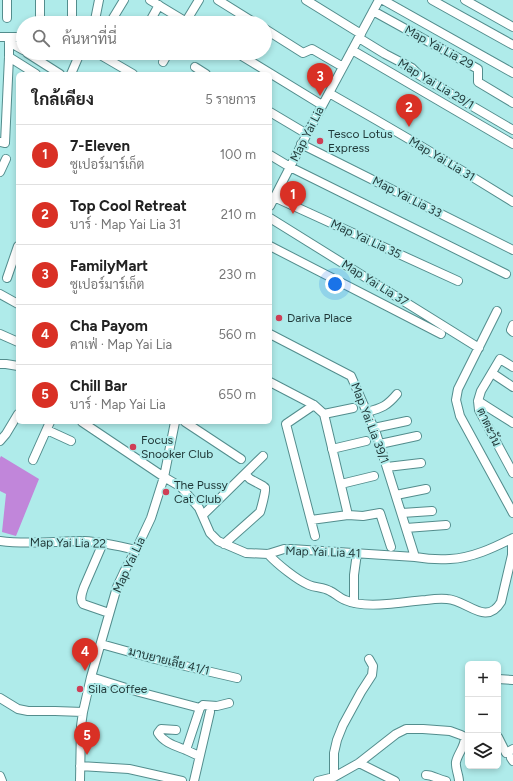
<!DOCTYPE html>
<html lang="th">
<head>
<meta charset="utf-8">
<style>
	body { margin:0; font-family:Figtree,Sarabun,sans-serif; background:#f2f2f2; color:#222 }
	.controls { position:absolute; right:12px; bottom:12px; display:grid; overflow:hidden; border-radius:6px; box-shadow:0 2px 6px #0003 }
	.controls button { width:36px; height:36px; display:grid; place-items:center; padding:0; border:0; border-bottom:1px solid #e0e0e0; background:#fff; color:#222; font:20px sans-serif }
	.you { position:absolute; left:335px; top:284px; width:14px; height:14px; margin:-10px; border:3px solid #fff; border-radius:50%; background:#1a73e8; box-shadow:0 0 0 6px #1a73e833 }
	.badge { display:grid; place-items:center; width:26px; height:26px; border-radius:50%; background:#d93025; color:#fff; font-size:13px; font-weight:700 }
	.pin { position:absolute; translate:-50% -33px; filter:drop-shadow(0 1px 2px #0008) }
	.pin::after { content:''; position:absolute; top:21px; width:14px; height:12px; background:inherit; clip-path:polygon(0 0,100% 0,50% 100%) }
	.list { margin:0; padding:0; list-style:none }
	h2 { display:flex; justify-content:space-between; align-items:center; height:52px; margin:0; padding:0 16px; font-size:17px }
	h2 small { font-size:13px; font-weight:400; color:#767676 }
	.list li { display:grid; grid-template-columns:26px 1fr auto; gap:12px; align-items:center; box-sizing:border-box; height:60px; padding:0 16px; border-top:1px solid #e0e0e0 }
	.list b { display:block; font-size:15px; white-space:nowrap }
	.list p { margin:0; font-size:13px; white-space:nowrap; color:#767676 }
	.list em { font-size:13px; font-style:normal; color:#767676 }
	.icon { flex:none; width:22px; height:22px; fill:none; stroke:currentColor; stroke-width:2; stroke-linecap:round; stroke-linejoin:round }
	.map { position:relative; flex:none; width:513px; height:781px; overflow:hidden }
	.search { position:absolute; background:#fff; box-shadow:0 2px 6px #0003; left:16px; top:16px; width:256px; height:44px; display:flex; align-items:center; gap:10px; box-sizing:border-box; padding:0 14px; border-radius:22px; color:#767676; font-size:15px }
	.panel { position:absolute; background:#fff; box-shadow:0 2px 6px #0003; left:16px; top:72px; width:256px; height:352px; border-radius:6px }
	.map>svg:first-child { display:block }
	.water { fill:#c186da }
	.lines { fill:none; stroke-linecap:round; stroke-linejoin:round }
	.minor-casing { stroke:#538d8d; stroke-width:10 }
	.minor { stroke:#fff; stroke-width:8 }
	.poi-dot { fill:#cf3e56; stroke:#afebea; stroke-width:1.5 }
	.labels { text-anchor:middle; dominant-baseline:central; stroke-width:4; stroke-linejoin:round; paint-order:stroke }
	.street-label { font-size:12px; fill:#1e3636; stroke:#afebea }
	.poi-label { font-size:12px; fill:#1e3636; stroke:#afebea; text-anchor:start }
</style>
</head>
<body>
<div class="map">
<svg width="513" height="781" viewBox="0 0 513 781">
	<rect width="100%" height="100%" fill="#afebea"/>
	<path class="water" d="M 1,456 L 39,479 L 16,536 L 2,532 L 6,494 L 0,491 L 0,458 Z"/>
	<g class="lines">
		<g class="minor-casing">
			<path id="minor" d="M 7,0 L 7,18
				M 40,0 L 40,20
				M 150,0 L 188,23
				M 218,0 L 255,23
				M 306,0 L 361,34
				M 383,0 L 513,73
				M 432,0 L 513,45
				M 465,0 L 513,27
				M 373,11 L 478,69 L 478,82 L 513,103
				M 72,18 L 72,0
				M 95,20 L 99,0
				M 110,23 L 124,0
				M 149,23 L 159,5
				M 185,23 L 199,0
				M 265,29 L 303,53 L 312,49 L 343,67
				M 0,37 L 23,37
				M 359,38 L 385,54 L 412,68 L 419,75 L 513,130
				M 9,42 L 23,50
				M 352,50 L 513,144
				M 27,53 L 60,74
				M 97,53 L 133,74
				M 237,53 L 322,105
				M 9,57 L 36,74
				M 163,62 L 168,53
				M 195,67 L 206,74
				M 71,74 L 80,53
				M 329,93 C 391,128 452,164 513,202
				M 270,112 L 307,134
				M 0,142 L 5,143 L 9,57 L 9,37
				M 301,144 L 513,250
				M 270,155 L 290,167 L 506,274
				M 0,172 L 6,159
				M 274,197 L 458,281
				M 270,206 L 307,134 L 379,0
				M 270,218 L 479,348
				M 270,246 L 441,334
				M 7,278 L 18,246
				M 0,294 L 18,304
				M 497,311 L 458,389 L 456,400 L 460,416 L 513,513
				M 513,325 L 511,330 L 513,332
				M 0,334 L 18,342
				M 270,334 L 351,376 L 376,433 L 415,557
				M 0,364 L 6,364 L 18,366
				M 513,367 L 500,359 L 481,391 L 478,401 L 479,410 L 513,473
				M 492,373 L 513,387
				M 270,382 L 314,405 L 324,414 L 348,515
				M 478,401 L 513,423
				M 314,405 L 286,424 L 315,536
				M 367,412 C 382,408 387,406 397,394
				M 324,414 L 353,408
				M 82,422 L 164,477 L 181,487 L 199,508 L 210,533 L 218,541 L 246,553 L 268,554 L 284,549 L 291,549 L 415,557 C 427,559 438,560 450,559 C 472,558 493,548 513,538
				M 185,422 L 241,459
				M 374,428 L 407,421
				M 47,430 L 71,441
				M 0,441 L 6,434 L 18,414
				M 380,444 L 417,436
				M 332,449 L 366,441
				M 33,460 L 50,422
				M 387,467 L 421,463
				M 341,484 L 374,476
				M 396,495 L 426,489
				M 402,513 L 432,511
				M 203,515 L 263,456
				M 311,520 L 348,515 L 363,516 L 380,513 L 391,547
				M 406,528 L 446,525
				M 0,541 C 28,545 56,541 84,541 C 102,542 119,546 136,550
				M 103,543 L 84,587 C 82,593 79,599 83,604 L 109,613
				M 224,544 L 260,512 C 261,509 266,491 265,488 C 265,487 264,487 263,486 L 250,479 L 245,474
				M 268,554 C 277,564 297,580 309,585 C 316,588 323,587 330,591 C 335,593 339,598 345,600 C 356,605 375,605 387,604 C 400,603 413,601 426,600 C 433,599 440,598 447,599 C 467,600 486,627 501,602 L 512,555 L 512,539
				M 354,603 L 354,575 L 357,553
				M 101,644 L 155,659 L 237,678
				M 91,677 L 139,692 L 200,708
				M 498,679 L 513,680
				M 0,698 L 18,709 L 28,711 L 55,711 L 83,712
				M 176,730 L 161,729 L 158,733 C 164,743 176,746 186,750
				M 498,737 L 506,753 L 513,749
				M 199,756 L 186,750 L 200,708 L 203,705 L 217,706 L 229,703
				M 511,758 L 513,761
				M 359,763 L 395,781
				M 80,766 L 129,769 L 182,781
				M 426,775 C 433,775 439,780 446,781
				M 0,776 L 2,781
				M 334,777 L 334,753 L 337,740 L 343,725 L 361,692 L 372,675 L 373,666 L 369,659
				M 80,781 L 81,726 L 83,712 L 91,677 L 117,587 L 124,572 L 136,550 L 151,518 L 164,477 L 175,422
				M 194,781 L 210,712
				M 318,781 L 334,777 L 359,763 L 396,734 L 406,729 L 423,729 L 450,731 L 461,735 L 465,737 C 465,747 458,753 456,762 C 455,767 459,776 459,781"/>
		</g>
		<use href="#minor" class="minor"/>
	</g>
	<g class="poi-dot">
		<circle cx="320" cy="141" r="4"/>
		<circle cx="279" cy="318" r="4"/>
		<circle cx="133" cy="447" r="4"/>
		<circle cx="166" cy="492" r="4"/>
		<circle cx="80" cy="689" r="4"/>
	</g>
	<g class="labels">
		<g class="street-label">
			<text transform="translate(439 47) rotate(29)">Map Yai Lia 29</text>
			<text transform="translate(436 84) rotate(31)">Map Yai Lia 29/1</text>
			<text transform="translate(307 134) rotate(-63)">Map Yai Lia</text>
			<text transform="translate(442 159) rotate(31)">Map Yai Lia 31</text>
			<text transform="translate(407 197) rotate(27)">Map Yai Lia 33</text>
			<text transform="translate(366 239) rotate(25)">Map Yai Lia 35</text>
			<text transform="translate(375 283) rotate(32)">Map Yai Lia 37</text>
			<text transform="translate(370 423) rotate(69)">Map Yai Lia 39/1</text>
			<text transform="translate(489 427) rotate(65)">ตาตะวัน</text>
			<text transform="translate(68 543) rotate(1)">Map Yai Lia 22</text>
			<text transform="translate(323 552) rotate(2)">Map Yai Lia 41</text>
			<text transform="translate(129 565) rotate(-65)">Map Yai Lia</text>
			<text transform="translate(169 661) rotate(14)">มาบยายเลีย 41/1</text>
		</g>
		<g class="poi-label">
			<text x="328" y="134">Tesco Lotus<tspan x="328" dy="14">Express</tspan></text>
			<text x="287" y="318">Dariva Place</text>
			<text x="141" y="440">Focus<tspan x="141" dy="14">Snooker Club</tspan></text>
			<text x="174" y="485">The Pussy<tspan x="174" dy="14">Cat Club</tspan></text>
			<text x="88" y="689">Sila Coffee</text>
		</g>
	</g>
</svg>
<div class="controls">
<button>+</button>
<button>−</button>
<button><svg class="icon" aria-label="layers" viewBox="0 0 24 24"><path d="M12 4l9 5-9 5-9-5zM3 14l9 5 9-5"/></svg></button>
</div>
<div class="you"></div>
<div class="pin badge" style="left:293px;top:214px">1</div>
<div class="pin badge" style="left:409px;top:127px">2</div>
<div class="pin badge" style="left:320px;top:96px">3</div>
<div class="pin badge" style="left:85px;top:671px">4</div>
<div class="pin badge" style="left:87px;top:755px">5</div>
<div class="search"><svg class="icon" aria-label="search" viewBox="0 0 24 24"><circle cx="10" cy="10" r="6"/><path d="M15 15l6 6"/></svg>ค้นหาที่นี่</div>
<section class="panel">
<h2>ใกล้เคียง<small>5 รายการ</small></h2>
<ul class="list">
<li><span class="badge">1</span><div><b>7-Eleven</b><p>ซูเปอร์มาร์เก็ต</p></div><em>100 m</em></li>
<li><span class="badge">2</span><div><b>Top Cool Retreat</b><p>บาร์ · Map Yai Lia 31</p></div><em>210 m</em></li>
<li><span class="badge">3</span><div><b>FamilyMart</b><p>ซูเปอร์มาร์เก็ต</p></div><em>230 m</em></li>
<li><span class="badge">4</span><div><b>Cha Payom</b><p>คาเฟ่ · Map Yai Lia</p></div><em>560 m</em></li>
<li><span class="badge">5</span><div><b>Chill Bar</b><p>บาร์ · Map Yai Lia</p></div><em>650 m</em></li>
</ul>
</section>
</div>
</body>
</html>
